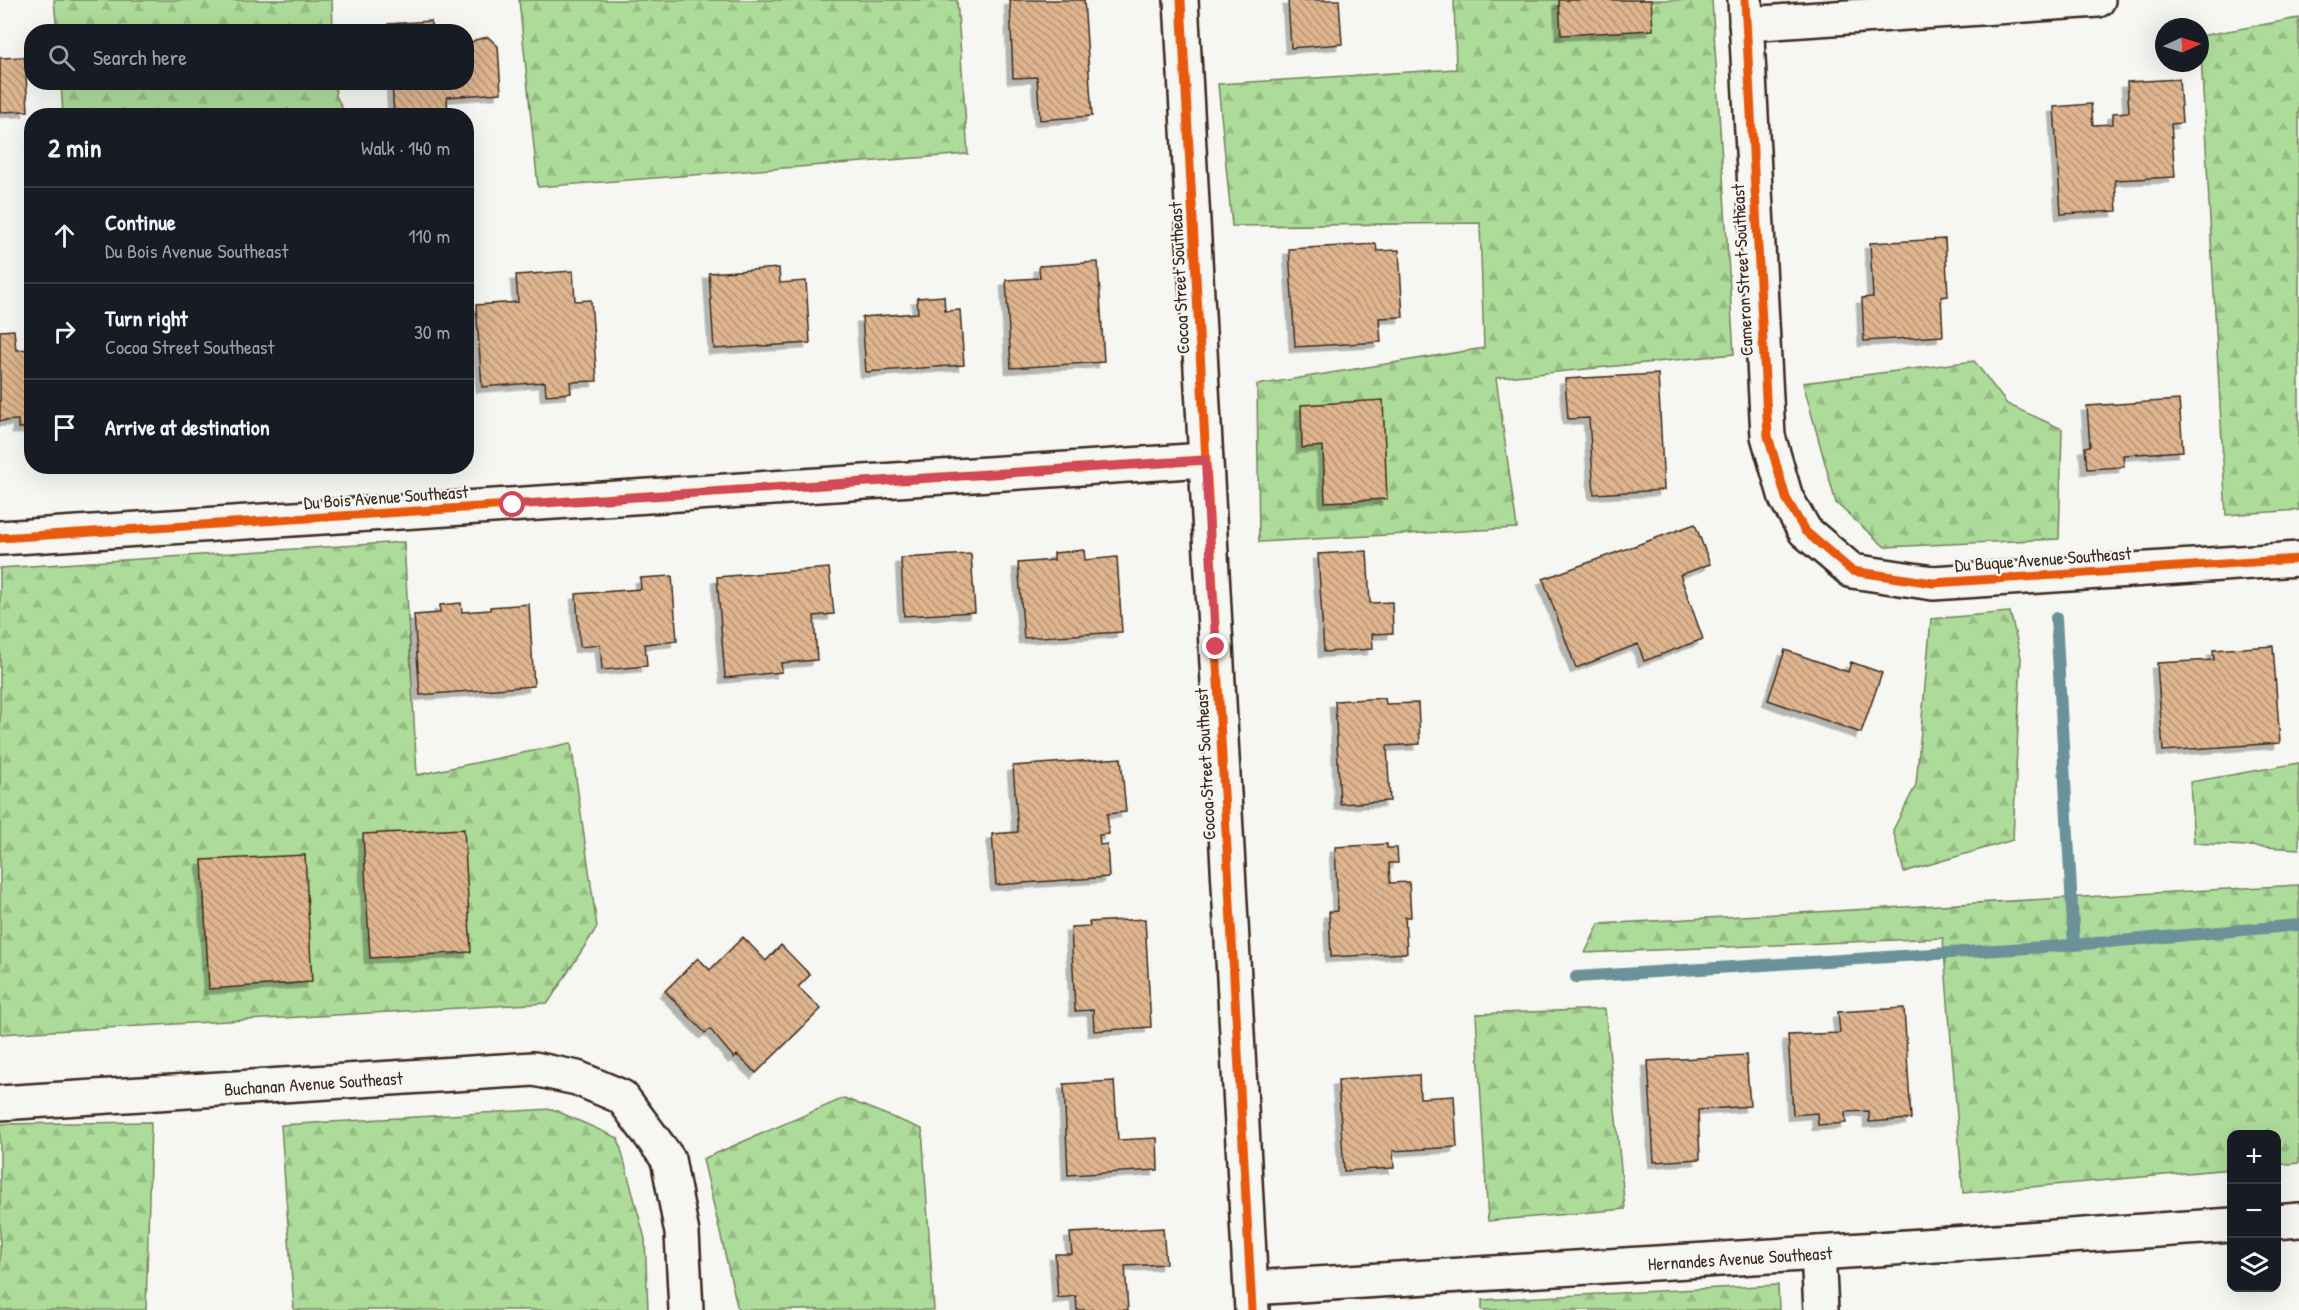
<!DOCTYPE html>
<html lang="en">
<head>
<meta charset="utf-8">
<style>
	body { margin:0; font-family:"Patrick Hand",sans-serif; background:#20242c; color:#f1f3f6 }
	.controls { position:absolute; right:18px; bottom:18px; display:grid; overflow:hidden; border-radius:12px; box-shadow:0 6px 24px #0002 }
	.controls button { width:54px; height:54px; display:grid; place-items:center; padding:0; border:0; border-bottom:2px solid #363941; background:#171b24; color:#f1f3f6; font:30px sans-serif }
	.compass { position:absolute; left:2155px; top:18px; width:54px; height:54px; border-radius:50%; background:#171b24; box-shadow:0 6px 24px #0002; rotate:86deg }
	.stop { position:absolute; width:18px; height:18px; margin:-14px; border:4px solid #d1495b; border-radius:50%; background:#fff }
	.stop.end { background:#d1495b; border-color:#fff; box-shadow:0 2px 6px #0008 }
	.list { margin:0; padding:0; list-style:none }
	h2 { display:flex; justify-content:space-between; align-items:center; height:78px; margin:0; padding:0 24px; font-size:26px }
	h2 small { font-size:20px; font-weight:400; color:#9ea1a6 }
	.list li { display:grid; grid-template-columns:39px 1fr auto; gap:18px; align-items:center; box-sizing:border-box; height:96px; padding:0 24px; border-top:2px solid #363941 }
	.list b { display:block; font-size:22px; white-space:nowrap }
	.list p { margin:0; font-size:20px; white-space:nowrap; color:#9ea1a6 }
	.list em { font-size:20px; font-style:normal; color:#9ea1a6 }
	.icon { flex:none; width:33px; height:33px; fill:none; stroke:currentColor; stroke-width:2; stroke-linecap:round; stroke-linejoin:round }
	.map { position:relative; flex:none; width:2299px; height:1310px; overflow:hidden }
	.search { position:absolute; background:#171b24; box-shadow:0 6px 24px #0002; left:24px; top:24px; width:450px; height:66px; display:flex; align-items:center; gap:15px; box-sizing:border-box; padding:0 21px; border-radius:24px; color:#9ea1a6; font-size:22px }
	.panel { position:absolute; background:#171b24; box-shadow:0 6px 24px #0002; left:24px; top:108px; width:450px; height:366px; border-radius:24px }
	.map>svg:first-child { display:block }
	.forest { fill:url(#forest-firs); stroke:#74825c; stroke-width:1.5 }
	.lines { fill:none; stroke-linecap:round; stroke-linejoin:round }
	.stream { stroke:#6a9298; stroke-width:12 }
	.building { fill:url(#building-back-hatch); stroke:#3b2a1e; stroke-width:1.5; filter:url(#shadow) }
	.street-casing { stroke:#3b2a1e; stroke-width:38 }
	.street { stroke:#f6f6f2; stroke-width:33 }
	.cycleway-casing { stroke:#f6f6f2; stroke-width:13 }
	.cycleway { stroke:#e8590c; stroke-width:9 }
	.route { stroke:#d1495b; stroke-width:8 }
	.labels { text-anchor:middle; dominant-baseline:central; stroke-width:4.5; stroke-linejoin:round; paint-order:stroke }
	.street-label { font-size:18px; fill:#3b2a1e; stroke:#f6f6f2 }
</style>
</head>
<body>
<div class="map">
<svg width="2299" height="1310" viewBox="0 0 2299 1310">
	<defs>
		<pattern id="forest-firs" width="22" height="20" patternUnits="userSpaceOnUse" patternTransform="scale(1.5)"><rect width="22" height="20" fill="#addb9a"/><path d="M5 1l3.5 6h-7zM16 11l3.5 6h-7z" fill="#96bc84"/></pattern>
		<pattern id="building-back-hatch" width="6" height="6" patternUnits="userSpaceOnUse" patternTransform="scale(1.5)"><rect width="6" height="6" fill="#deb58f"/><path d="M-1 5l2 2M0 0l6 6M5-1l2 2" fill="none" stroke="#b59374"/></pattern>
		<filter id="shadow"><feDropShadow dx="-5.5" dy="5.5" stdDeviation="0" flood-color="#0004"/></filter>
	</defs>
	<rect width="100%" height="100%" fill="#f6f6f2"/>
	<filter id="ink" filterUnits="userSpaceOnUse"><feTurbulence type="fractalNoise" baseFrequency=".0167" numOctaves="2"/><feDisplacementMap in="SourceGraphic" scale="12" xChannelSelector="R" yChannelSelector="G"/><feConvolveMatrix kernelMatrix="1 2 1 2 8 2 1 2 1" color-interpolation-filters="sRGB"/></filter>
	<g filter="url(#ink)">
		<path class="forest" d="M 54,0 L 332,0 L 333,31 L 57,31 Z
			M 519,0 L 957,0 L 968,154 L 538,187 Z
			M 1454,0 L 1712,0 L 1734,354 L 1496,378 L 1517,528 L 1259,542 L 1257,385 L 1484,348 L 1480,223 L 1232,226 L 1218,84 L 1456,69 Z
			M 2299,18 L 2299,510 L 2226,515 L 2200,36 Z
			M 61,83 L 335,83 L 336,96 L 346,115 L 63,115 Z
			M 1974,361 L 2007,404 L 2062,429 L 2059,539 L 1885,547 L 1836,503 L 1803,383 Z
			M 404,542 L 417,775 L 571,743 L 597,927 L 548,1003 L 0,1034 L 0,568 Z
			M 2010,612 L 2021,657 L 2013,840 L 1904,872 L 1893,830 L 1916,785 L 1931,619 Z
			M 2299,763 L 2299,849 L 2194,843 L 2190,782 Z
			M 2299,885 L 2299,1163 L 2277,1165 L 2276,1134 L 2232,1134 L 2231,1169 L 1963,1193 L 1943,938 L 1585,953 L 1599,924 Z
			M 1605,1009 L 1625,1209 L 1488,1221 L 1476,1014 Z
			M 844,1098 L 922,1129 L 934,1310 L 738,1310 L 703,1159 Z
			M 552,1109 L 618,1138 L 645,1239 L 648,1310 L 294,1310 L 281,1125 Z
			M 151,1122 L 146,1310 L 0,1310 L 0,1124 Z
			M 1778,1285 L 1779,1310 L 1482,1310 L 1482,1300 Z"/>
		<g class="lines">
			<path class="stream" d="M 2056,618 L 2074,945
				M 1576,977 L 2074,945 L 2299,925"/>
		</g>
		<path class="building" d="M 1010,0 L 1084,0 L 1092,116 L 1040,120 L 1037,77 L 1013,78 Z
			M 1288,0 L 1339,0 L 1342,44 L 1291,48 Z
			M 1559,0 L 1651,0 L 1653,30 L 1561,35 Z
			M 431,21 L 432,32 L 389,32 L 388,24 Z
			M 488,37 L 498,46 L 501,93 L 447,97 L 448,116 L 394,116 L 392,82 L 466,82 L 466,46 L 475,40 Z
			M 25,57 L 28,111 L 0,112 L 0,58 Z
			M 2179,79 L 2182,123 L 2171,124 L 2175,177 L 2115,180 L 2117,211 L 2061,214 L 2054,107 L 2091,104 L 2093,125 L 2113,124 L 2113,113 L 2129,112 L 2127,82 Z
			M 1945,239 L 1948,296 L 1941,297 L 1943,336 L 1864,341 L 1862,298 L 1873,297 L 1870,243 Z
			M 1376,244 L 1377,251 L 1399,250 L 1403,317 L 1379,318 L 1381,342 L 1295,347 L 1289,249 Z
			M 1098,262 L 1104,362 L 1011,368 L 1006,280 L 1040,278 L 1039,266 Z
			M 779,268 L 780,283 L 806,281 L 810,343 L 714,349 L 709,273 Z
			M 573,271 L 575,301 L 591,300 L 597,381 L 570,382 L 571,393 L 546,395 L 545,382 L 482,387 L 476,305 L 518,302 L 516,275 Z
			M 944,296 L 945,311 L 960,310 L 964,365 L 866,372 L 862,317 L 918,313 L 917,298 Z
			M 14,330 L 16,350 L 32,349 L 32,428 L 18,428 L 18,420 L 0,421 L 0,331 Z
			M 1658,374 L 1664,490 L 1594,494 L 1589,418 L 1568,419 L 1565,379 Z
			M 1383,400 L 1387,499 L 1325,502 L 1323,446 L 1302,448 L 1301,405 Z
			M 2179,400 L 2183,451 L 2123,455 L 2124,467 L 2087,469 L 2085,447 L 2090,446 L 2087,406 Z
			M 1695,524 L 1710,564 L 1680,575 L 1703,639 L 1644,661 L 1638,644 L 1576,668 L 1543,579 Z
			M 1084,550 L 1085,560 L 1117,557 L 1122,632 L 1024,638 L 1018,563 L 1054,560 L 1054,553 Z
			M 1367,551 L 1370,603 L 1392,602 L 1393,633 L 1372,634 L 1373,649 L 1324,652 L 1318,554 Z
			M 971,554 L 975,612 L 904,616 L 901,558 Z
			M 829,568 L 834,614 L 814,616 L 817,660 L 781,663 L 782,672 L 725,678 L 717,577 Z
			M 672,576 L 677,641 L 645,644 L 647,666 L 602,670 L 600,645 L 580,647 L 576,594 L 641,589 L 640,578 Z
			M 461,603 L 462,612 L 490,610 L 490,607 L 529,604 L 534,686 L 420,695 L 414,615 L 440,613 L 440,605 Z
			M 2273,646 L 2280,743 L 2163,751 L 2157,663 L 2214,660 L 2213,650 Z
			M 1785,650 L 1848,672 L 1851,662 L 1882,673 L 1861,733 L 1768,700 Z
			M 1385,698 L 1386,704 L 1418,703 L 1420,744 L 1387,746 L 1390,801 L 1340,804 L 1335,701 Z
			M 1121,758 L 1126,812 L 1107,814 L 1109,834 L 1099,835 L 1100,845 L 1107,844 L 1109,877 L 996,885 L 992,834 L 1018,832 L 1013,766 Z
			M 464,829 L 471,952 L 370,958 L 363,834 Z
			M 1387,844 L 1387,848 L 1397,848 L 1398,863 L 1389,863 L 1390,883 L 1409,882 L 1411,917 L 1405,917 L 1407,953 L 1331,957 L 1329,912 L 1338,911 L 1335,847 Z
			M 305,855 L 312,982 L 209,989 L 202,860 Z
			M 1145,919 L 1151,1027 L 1094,1031 L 1093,1010 L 1075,1011 L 1071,927 L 1090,926 L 1089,922 Z
			M 743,937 L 766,961 L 781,945 L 810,975 L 798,987 L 821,1009 L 756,1073 L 737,1055 L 734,1058 L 710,1029 L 705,1033 L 665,991 L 698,958 L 710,970 Z
			M 1904,1008 L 1911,1119 L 1869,1122 L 1869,1111 L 1845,1112 L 1846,1123 L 1818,1125 L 1817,1113 L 1793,1115 L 1788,1035 L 1840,1033 L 1838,1012 Z
			M 1746,1055 L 1750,1106 L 1698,1110 L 1700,1159 L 1654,1162 L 1648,1061 Z
			M 1419,1075 L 1420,1098 L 1454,1096 L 1457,1147 L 1393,1151 L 1394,1168 L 1344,1171 L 1338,1080 Z
			M 1114,1081 L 1118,1140 L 1157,1138 L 1158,1170 L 1068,1175 L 1064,1084 Z
			M 1163,1228 L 1166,1264 L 1125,1266 L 1128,1310 L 1077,1310 L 1076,1296 L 1058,1298 L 1055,1254 L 1072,1254 L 1070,1233 Z"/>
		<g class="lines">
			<g class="street-casing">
				<g id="street">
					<path d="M 1181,0 L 1252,1310"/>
					<path d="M 1745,0 L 1768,436 L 1786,498 L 1805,531 L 1852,571 L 1933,583 L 2299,559"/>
					<path d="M 1746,24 L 2098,0"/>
					<path d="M 0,538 L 1205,460"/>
					<path id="s1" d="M 0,1103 L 534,1069 L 577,1078 L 622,1097 L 668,1159 L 682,1233 L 686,1310"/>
					<path d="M 2276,1222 L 2299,1220"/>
					<path d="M 1818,1253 L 1821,1310"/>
					<path id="s2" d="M 1251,1288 L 1818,1253 L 2232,1225"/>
				</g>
			</g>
			<use href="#street" class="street"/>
			<g class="cycleway-casing">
				<path id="cycleway" d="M 1181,0 L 1252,1310
					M 1745,0 L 1768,436 L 1786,498 L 1805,531 L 1852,571 L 1933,583 L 2299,559
					M 0,538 L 1205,460"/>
			</g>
			<use href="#cycleway" class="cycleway"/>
		</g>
	</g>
	<g class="lines" filter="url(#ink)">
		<path class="route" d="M 513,505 L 1205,460 L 1216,647"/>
	</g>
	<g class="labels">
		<g class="street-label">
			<text transform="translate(1742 270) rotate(-93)">Cameron Street Southeast</text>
			<text transform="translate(1179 278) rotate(-93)">Cocoa Street Southeast</text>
			<text transform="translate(386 497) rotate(-4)">Du Bois Avenue Southeast</text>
			<text transform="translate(2043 559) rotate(-4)">Du Buque Avenue Southeast</text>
			<text transform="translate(1205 764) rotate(-93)">Cocoa Street Southeast</text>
			<text stroke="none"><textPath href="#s1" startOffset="314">Buchanan Avenue Southeast</textPath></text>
			<text stroke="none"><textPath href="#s2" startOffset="490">Hernandes Avenue Southeast</textPath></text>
		</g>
	</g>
</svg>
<div class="controls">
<button>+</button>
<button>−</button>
<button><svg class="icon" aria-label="layers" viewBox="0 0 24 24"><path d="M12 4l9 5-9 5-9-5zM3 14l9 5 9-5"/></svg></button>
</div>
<svg class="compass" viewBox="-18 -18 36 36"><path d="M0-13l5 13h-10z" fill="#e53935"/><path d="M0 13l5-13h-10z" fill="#9ea1a6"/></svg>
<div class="stop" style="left:513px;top:505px"></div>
<div class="stop end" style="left:1216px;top:647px"></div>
<div class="search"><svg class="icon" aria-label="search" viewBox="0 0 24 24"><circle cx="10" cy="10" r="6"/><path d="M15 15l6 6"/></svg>Search here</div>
<section class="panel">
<h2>2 min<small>Walk · 140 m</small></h2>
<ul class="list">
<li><svg class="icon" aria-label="ahead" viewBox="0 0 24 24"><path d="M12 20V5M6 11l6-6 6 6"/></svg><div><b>Continue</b><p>Du Bois Avenue Southeast</p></div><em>110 m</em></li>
<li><svg class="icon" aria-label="right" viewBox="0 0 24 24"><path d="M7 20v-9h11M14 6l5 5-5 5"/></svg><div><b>Turn right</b><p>Cocoa Street Southeast</p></div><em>30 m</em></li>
<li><svg class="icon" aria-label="arrive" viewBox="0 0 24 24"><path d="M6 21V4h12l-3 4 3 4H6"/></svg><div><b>Arrive at destination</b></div></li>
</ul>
</section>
</div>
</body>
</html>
